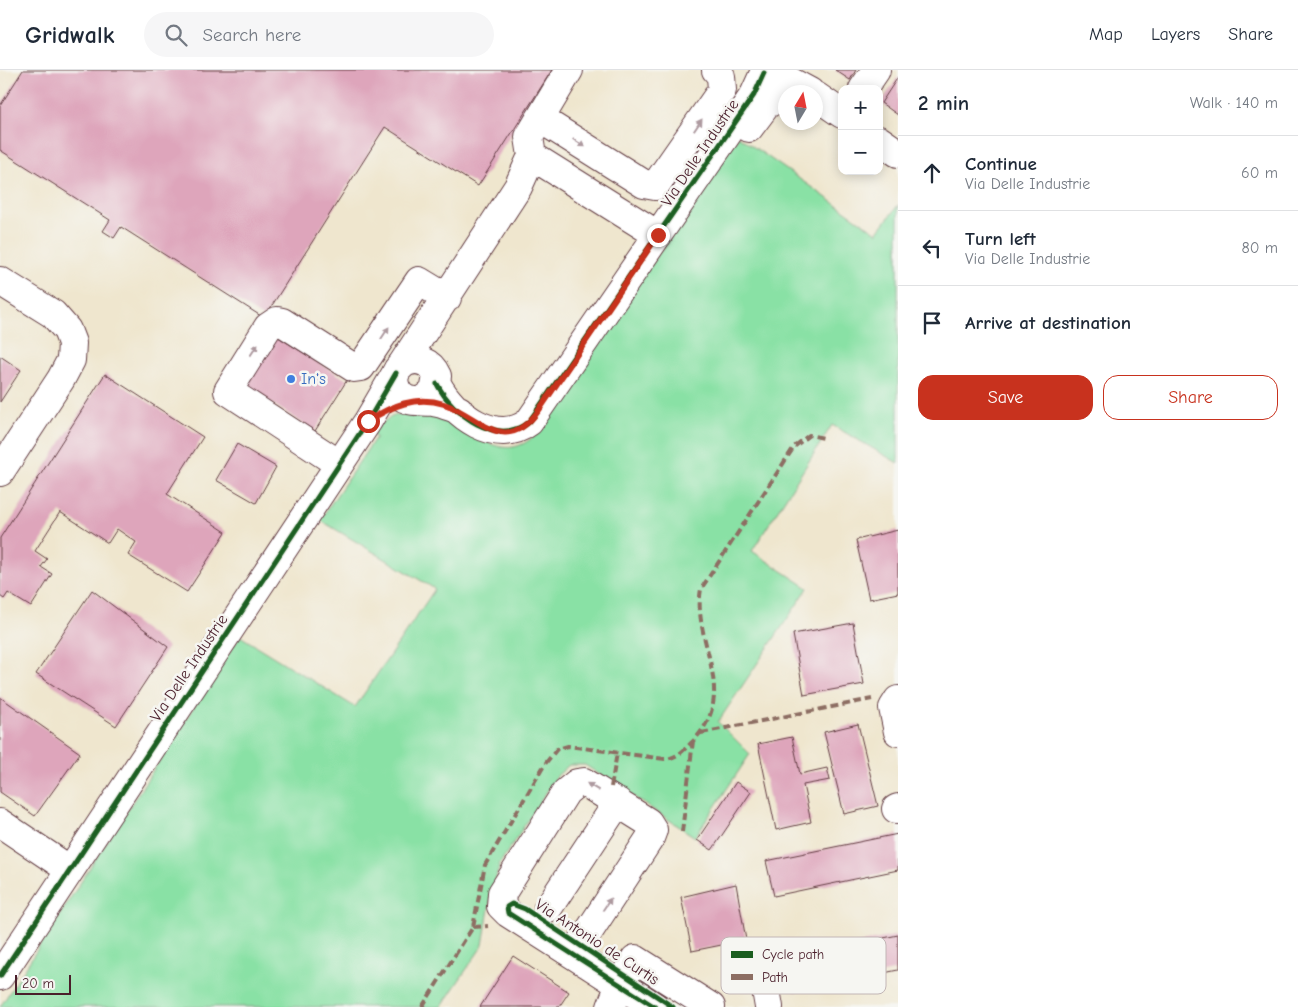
<!DOCTYPE html>
<html lang="en">
<head>
<meta charset="utf-8">
<style>
	body { margin:0; font-family:"Comic Neue",sans-serif; background:#f6f6f7; color:#1f2937 }
	.controls { position:absolute; right:15px; top:15px; display:grid; overflow:hidden; border-radius:10px; box-shadow:0 2px 12px #0003 }
	.controls button { width:45px; height:45px; display:grid; place-items:center; padding:0; border:0; border-bottom:1px solid #e0e1e3; background:#fff; color:#1f2937; font:25px sans-serif }
	.compass { position:absolute; left:778px; top:15px; width:45px; height:45px; border-radius:50%; background:#fff; box-shadow:0 2px 12px #0003; rotate:10deg }
	.scale { position:absolute; left:15px; bottom:12px; width:56px; box-sizing:border-box; padding-left:5px; border:2px solid #4a1f2b; border-top:0; font-size:14px; line-height:18px; white-space:nowrap; color:#4a1f2b; -webkit-text-stroke:4px #f6f6f2; paint-order:stroke }
	.stop { position:absolute; width:15px; height:15px; margin:-11px; border:4px solid #c8321e; border-radius:50%; background:#fff }
	.stop.end { background:#c8321e; border-color:#fff; box-shadow:0 1px 5px #0008 }
	.list { margin:0; padding:0; list-style:none }
	h2 { display:flex; justify-content:space-between; align-items:center; height:65px; margin:0; padding:0 20px; font-size:21px }
	h2 small { font-size:16px; font-weight:400; color:#747a83 }
	.list li { display:grid; grid-template-columns:32px 1fr auto; gap:15px; align-items:center; box-sizing:border-box; height:75px; padding:0 20px; border-top:1px solid #e0e1e3 }
	.list b { display:block; font-size:19px; white-space:nowrap }
	.list p { margin:0; font-size:16px; white-space:nowrap; color:#747a83 }
	.list em { font-size:16px; font-style:normal; color:#747a83 }
	.actions { display:flex; gap:10px; padding:15px 20px }
	.actions a { flex:1; padding:11px 0; border:1px solid #c8321e; border-radius:15px; text-align:center; font-size:18px; color:#c8321e }
	.actions .main { background:#c8321e; color:#fff }
	.icon { flex:none; width:28px; height:28px; fill:none; stroke:currentColor; stroke-width:2; stroke-linecap:round; stroke-linejoin:round }
	.map { position:relative; flex:none; width:898px; height:937px; overflow:hidden }
	header { display:flex; align-items:center; gap:30px; box-sizing:border-box; height:70px; padding:0 25px; background:#fff; border-bottom:1px solid #e0e1e3 }
	header strong { font-size:24px }
	nav { display:flex; gap:28px; margin-inline-start:auto; font-size:18px }
	.search { width:350px; height:45px; background:#f6f6f7; display:flex; align-items:center; gap:12px; box-sizing:border-box; padding:0 18px; border-radius:28px; color:#747a83; font-size:19px }
	main { display:flex }
	aside { flex:1; background:#fff }
	.map>svg:first-child { display:block }
	.green { fill:#89e1a5; stroke:#6a8068 }
	.building { fill:#dea5bb }
	.lines { fill:none; stroke-linecap:round; stroke-linejoin:round }
	.minor-casing { stroke:#633d43; stroke-width:30 }
	.minor { stroke:#fff; stroke-width:28 }
	.quiet { stroke:#8d6e63; stroke-width:4; stroke-dasharray:8 4; stroke-linecap:butt }
	.cycleway-casing { stroke:#f6f6f2; stroke-width:8 }
	.cycleway { stroke:#1b5e20; stroke-width:5 }
	.oneway { fill:#ae9aa0 }
	.route { stroke:#c8321e; stroke-width:6 }
	.shop-dot { fill:#3f7fe0; stroke:#f6f6f2; stroke-width:2 }
	.labels { text-anchor:middle; dominant-baseline:central; stroke-width:5; stroke-linejoin:round; paint-order:stroke }
	.street-label { font-size:16px; fill:#4a1f2b; stroke:#f6f6f2 }
	.shop-label { font-size:16px; fill:#366cbe; stroke:#f6f6f2; text-anchor:start }
	.key { fill:#f6f6f2; stroke:#c2b6b6; stroke-width:1 }
	.key-label { font-size:14px; fill:#4a1f2b }
</style>
</head>
<body>
<header>
<strong>Gridwalk</strong>
<div class="search"><svg class="icon" aria-label="search" viewBox="0 0 24 24"><circle cx="10" cy="10" r="6"/><path d="M15 15l6 6"/></svg>Search here</div>
<nav><a>Map</a><a>Layers</a><a>Share</a></nav>
</header>
<main>
<div class="map">
<svg width="898" height="937" viewBox="0 0 898 937">
	<rect width="100%" height="100%" fill="#f6f6f2"/>
	<filter id="ink" filterUnits="userSpaceOnUse"><feTurbulence type="fractalNoise" baseFrequency=".02" numOctaves="2"/><feDisplacementMap in="SourceGraphic" scale="10" xChannelSelector="R" yChannelSelector="G"/><feConvolveMatrix kernelMatrix="1 2 1 2 8 2 1 2 1" color-interpolation-filters="sRGB"/></filter>
	<filter id="wash" filterUnits="userSpaceOnUse"><feTurbulence type="fractalNoise" baseFrequency=".0096" numOctaves="4" result="noise"/><feDisplacementMap in="SourceGraphic" scale="20" xChannelSelector="R" yChannelSelector="G"/><feGaussianBlur stdDeviation="1.12" result="paint"/><feColorMatrix in="noise" values="0 0 0 0 0 0 0 0 0 0 0 0 0 0 0 0 0 1.4 0 .05"/><feComposite in="paint" operator="in"/></filter>
	<g filter="url(#wash)">
		<rect width="100%" height="100%" fill="#efe6ce"/>
		<path class="green" d="M 738,66 L 877,163 L 898,135 L 898,393 L 832,355 L 752,481 L 808,518 L 718,652 L 750,684 L 695,767 L 585,695 L 569,695 L 557,706 L 500,793 L 491,827 L 483,875 L 441,937 L 0,937 L 240,566 L 355,637 L 435,519 L 320,450 L 376,367 L 371,364 C 386,346 402,340 425,342 C 430,342 436,341 440,344 C 471,359 502,397 535,365 Z"/>
		<g id="blocks">
			<path class="building" d="M 23,0 L 552,0 L 478,116 L 385,57 L 264,248 L 121,157 L 114,168 L 103,161 L 110,150 L 0,80 L 0,36 Z
				M 835,0 L 856,0 L 850,10 Z
				M 898,7 L 898,45 L 881,33 Z
				M 270,262 L 347,310 L 315,361 L 238,312 Z
				M 0,286 L 21,300 L 0,332 Z
				M 105,304 L 203,367 L 167,424 L 226,462 L 187,522 L 128,485 L 136,472 L 117,459 L 108,473 L 60,442 L 35,481 L 47,489 L 41,497 L 52,504 L 31,537 L 8,523 L 4,529 L 0,526 L 0,468 Z
				M 237,374 L 276,397 L 256,433 L 216,410 Z
				M 898,460 L 898,523 L 869,529 L 856,470 Z
				M 92,520 L 168,577 L 116,656 L 36,604 Z
				M 853,553 L 864,614 L 804,625 L 793,564 Z
				M 0,627 L 80,683 L 35,746 L 0,722 Z
				M 858,654 L 878,736 L 844,744 L 824,662 Z
				M 792,667 L 800,704 L 827,698 L 830,710 L 803,715 L 811,752 L 776,760 L 758,674 Z
				M 736,712 L 751,722 L 712,780 L 697,770 Z
				M 898,764 L 898,800 L 774,826 L 766,791 Z
				M 736,814 L 746,870 L 692,881 L 681,827 Z
				M 898,865 L 898,900 L 794,922 L 787,888 Z
				M 513,886 L 569,922 L 559,937 L 480,937 Z"/>
		</g>
	</g>
	<g filter="url(#ink)">
		<use href="#blocks" fill-opacity="0" stroke="#633d43" stroke-width="1"/>
		<g class="lines">
			<g class="minor-casing">
				<path id="minor" d="M 569,0 L 529,67 L 532,86 L 658,165
					M 771,1 L 810,22
					M 863,19 L 876,0
					M 816,26 L 842,44
					M 536,56 L 544,53 L 550,55 L 644,114 L 655,116 L 722,20 L 721,6 L 716,0
					M 749,58 L 767,34 L 786,25
					M 879,70 L 898,83
					M 0,211 L 53,244 L 67,260 L 72,273 L 71,290 L 61,309 L 0,402
					M 401,296 L 518,117 L 532,86
					M 437,314 C 453,345 497,377 529,352 L 754,25 L 764,3
					M 422,331 L 434,322 L 437,306 C 423,275 384,295 397,320 C 405,335 419,330 433,332 C 442,333 450,337 459,340
					M 339,394 L 228,321 L 268,257 L 277,251 L 282,252 L 354,298 L 361,297 L 419,211 L 447,228
					M 898,630 L 893,638 L 898,662
					M 896,739 L 898,738
					M 0,753 L 70,800
					M 548,838 L 618,732
					M 580,875 L 650,768 L 653,760 L 648,752 L 584,712 L 577,713 L 566,722 L 502,823 L 501,836 L 508,843 L 655,937
					M 0,906 L 368,351 L 396,303
					M 765,914 L 769,937
					M 611,937 L 620,914 L 635,889 L 711,937"/>
			</g>
			<use href="#minor" class="minor"/>
			<path class="quiet" d="M 701,663 L 872,629
				M 611,717 L 617,683
				M 682,762 L 693,671
				M 473,857 L 488,856
				M 422,937 L 473,857 L 485,795 L 545,694 L 557,679 L 568,676 L 665,689 C 677,688 683,681 691,673 C 742,624 691,572 701,519 L 794,377 L 809,365 L 824,368"/>
			<g class="cycleway-casing">
				<path id="cycleway" d="M 437,314 C 453,345 497,377 529,352 L 754,25 L 764,3
					M 0,906 L 368,351 L 396,303
					M 655,937 L 508,843 L 507,837 L 512,834 L 525,839 L 673,937"/>
			</g>
			<use href="#cycleway" class="cycleway"/>
		</g>
		<defs><path id="oneway-solid" d="M-6-.8H1V-3.2L6.5 0L1 3.2V.8H-6Z" transform="scale(1.25)"/></defs>
		<g class="oneway">
			<use href="#oneway-solid" transform="translate(698 55) rotate(-56)"/>
			<use href="#oneway-solid" transform="translate(579 73) rotate(32)"/>
			<use href="#oneway-solid" transform="translate(385 263) rotate(-57)"/>
			<use href="#oneway-solid" transform="translate(254 280) rotate(-57)"/>
			<use href="#oneway-solid" transform="translate(593 717) rotate(-149)"/>
			<use href="#oneway-solid" transform="translate(607 834) rotate(-56)"/>
		</g>
	</g>
	<g class="lines" filter="url(#ink)">
		<path class="route" d="M 368,351 C 391,336 416,325 444,334 C 481,346 504,388 539,340 L 658,165"/>
	</g>
	<circle class="shop-dot" cx="291" cy="309" r="5"/>
	<g class="labels">
		<g class="street-label">
			<text transform="translate(700 83) rotate(-56)">Via Delle Industrie</text>
			<text transform="translate(189 598) rotate(-56)">Via Delle Industrie</text>
			<text transform="translate(597 872) rotate(33)">Via Antonio de Curtis</text>
		</g>
		<g class="shop-label">
			<text x="301" y="309">In's</text>
		</g>
	</g>
	<rect x="721" y="867" width="165" height="57" rx="8" class="key"/>
	<rect x="731" y="881" width="22" height="7" fill="#1b5e20"/>
	<rect x="731" y="904" width="22" height="6" fill="#8d6e63"/>
	<g class="key-label">
		<text x="762" y="889">Cycle path</text>
		<text x="762" y="912">Path</text>
	</g>
</svg>
<div class="controls">
<button>+</button>
<button>−</button>
</div>
<svg class="compass" viewBox="-18 -18 36 36"><path d="M0-13l5 13h-10z" fill="#e53935"/><path d="M0 13l5-13h-10z" fill="#747a83"/></svg>
<div class="scale">20 m</div>
<div class="stop" style="left:368px;top:351px"></div>
<div class="stop end" style="left:658px;top:165px"></div>
</div>
<aside>
<h2>2 min<small>Walk · 140 m</small></h2>
<ul class="list">
<li><svg class="icon" aria-label="ahead" viewBox="0 0 24 24"><path d="M12 20V5M6 11l6-6 6 6"/></svg><div><b>Continue</b><p>Via Delle Industrie</p></div><em>60 m</em></li>
<li><svg class="icon" aria-label="left" viewBox="0 0 24 24"><path d="M17 20v-9H6M10 6l-5 5 5 5"/></svg><div><b>Turn left</b><p>Via Delle Industrie</p></div><em>80 m</em></li>
<li><svg class="icon" aria-label="arrive" viewBox="0 0 24 24"><path d="M6 21V4h12l-3 4 3 4H6"/></svg><div><b>Arrive at destination</b></div></li>
</ul>
<div class="actions"><a class="main">Save</a><a>Share</a></div>
</aside>
</main>
</body>
</html>
